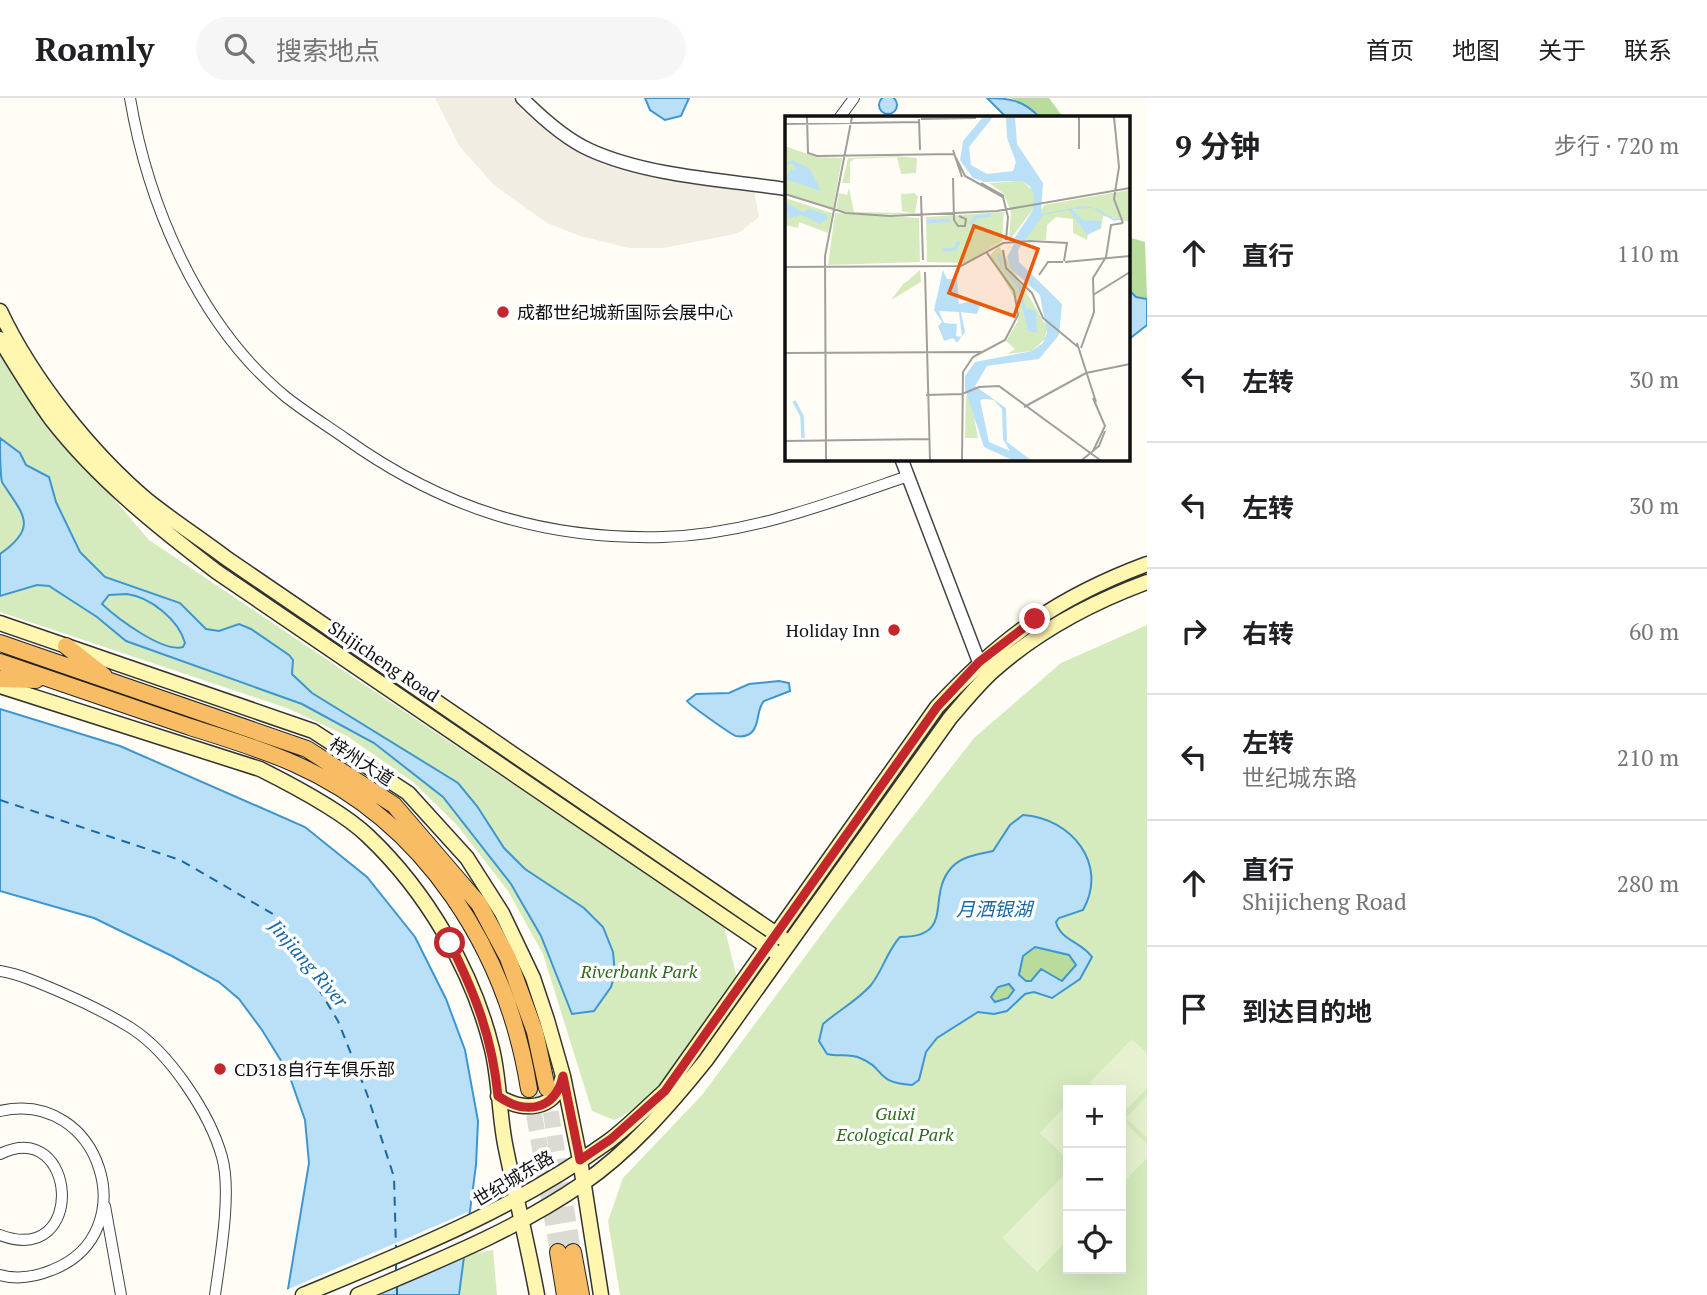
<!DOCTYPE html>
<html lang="zh">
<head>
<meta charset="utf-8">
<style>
	body { margin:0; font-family:"PT Serif","Noto Sans SC",serif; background:#f6f6f6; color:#202124 }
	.controls { position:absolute; right:21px; bottom:21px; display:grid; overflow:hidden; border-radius:0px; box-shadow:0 7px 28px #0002 }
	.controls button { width:63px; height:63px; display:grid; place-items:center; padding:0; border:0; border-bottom:2px solid #e0e0e0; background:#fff; color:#202124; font:35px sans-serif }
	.stop { position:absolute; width:21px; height:21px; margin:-16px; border:5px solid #c4262e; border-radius:50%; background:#fff }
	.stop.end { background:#c4262e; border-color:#fff; box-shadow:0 2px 7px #0008 }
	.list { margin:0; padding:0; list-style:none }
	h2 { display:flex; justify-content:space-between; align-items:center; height:91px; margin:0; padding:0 28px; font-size:30px }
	h2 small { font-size:23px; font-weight:400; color:#757577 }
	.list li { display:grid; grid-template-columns:46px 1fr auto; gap:21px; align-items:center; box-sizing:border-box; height:126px; padding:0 28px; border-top:2px solid #e0e0e0 }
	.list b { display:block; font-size:26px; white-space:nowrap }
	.list p { margin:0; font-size:23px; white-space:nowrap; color:#757577 }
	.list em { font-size:23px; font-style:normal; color:#757577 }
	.icon { flex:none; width:38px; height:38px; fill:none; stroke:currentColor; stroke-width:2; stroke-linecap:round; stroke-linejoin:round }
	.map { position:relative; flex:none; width:1147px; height:1197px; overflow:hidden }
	header { display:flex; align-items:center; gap:42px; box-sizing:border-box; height:98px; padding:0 35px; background:#fff; border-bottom:2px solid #e0e0e0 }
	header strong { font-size:33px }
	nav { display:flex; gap:38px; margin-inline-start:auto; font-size:24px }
	.search { width:490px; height:63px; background:#f6f6f6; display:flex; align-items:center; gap:18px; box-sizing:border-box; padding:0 24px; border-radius:38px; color:#757577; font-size:26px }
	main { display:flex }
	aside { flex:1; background:#fff }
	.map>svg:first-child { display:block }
	.green { fill:#d5ebbd; fill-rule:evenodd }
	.forest { fill:#b9dc9c }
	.pitch { fill:#e6f2cf }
	.plaza { fill:#f1ede2 }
	.water { fill:#b9e0f7; stroke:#3f96cf; stroke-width:2; fill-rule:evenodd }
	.pier { fill:#fffdf5 }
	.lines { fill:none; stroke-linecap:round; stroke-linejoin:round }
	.ferry { stroke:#1768a6; stroke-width:2; stroke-dasharray:9 7; stroke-linecap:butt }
	.trunk-tunnel { stroke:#dbdad3; stroke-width:16; stroke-dasharray:16 8; stroke-linecap:butt }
	.minor-casing { stroke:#444; stroke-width:12 }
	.tertiary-casing { stroke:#444; stroke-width:15 }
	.secondary-casing { stroke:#333; stroke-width:17 }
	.trunk-casing { stroke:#222; stroke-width:18 }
	.minor { stroke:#fff; stroke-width:10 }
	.tertiary { stroke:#fff; stroke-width:12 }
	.secondary { stroke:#fff6b0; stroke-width:14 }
	.trunk { stroke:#f7bc64; stroke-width:16 }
	.route { stroke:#c4262e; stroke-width:9 }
	.poi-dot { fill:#c4262e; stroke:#fff; stroke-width:2.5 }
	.labels { text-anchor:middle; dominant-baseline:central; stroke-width:7; stroke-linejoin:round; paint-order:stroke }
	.poi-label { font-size:18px; fill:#111; stroke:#fff; text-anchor:start }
	.street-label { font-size:18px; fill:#111; stroke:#fff }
	.park-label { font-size:18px; font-style:italic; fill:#2f6b1f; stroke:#fff }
	.water-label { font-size:19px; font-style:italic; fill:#1768a6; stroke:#fff }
	.inset-river { fill:none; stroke:#b9e0f7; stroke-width:3.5 }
	.inset-road { fill:none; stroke:#a09f9a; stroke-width:2 }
	.view { fill:#e8590c; fill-opacity:0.15; stroke:#e8590c; stroke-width:3.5 }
	.inset-edge { fill:none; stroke:#111; stroke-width:3.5 }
</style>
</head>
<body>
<header>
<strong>Roamly</strong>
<div class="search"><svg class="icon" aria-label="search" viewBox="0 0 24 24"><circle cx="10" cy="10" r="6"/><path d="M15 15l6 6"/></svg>搜索地点</div>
<nav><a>首页</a><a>地图</a><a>关于</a><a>联系</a></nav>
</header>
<main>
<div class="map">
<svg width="1147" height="1197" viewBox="0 0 1147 1197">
	<rect width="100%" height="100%" fill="#fffdf5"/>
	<path class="green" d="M 0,255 L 21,292 L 149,442 L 724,828 L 737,880 C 711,918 656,1007 614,1022 L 592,1013 L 543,856 L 508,793 L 457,727 L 413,684 L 347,638 L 287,610 L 0,514 Z
		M 1147,527 L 1147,1197 L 620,1197 L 608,1123 L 623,1080 L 702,997 L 836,817 L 974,640 L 1061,565 ZM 1068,992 L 1121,992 L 1121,1171 L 1068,1171 Z
		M 493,1152 L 497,1197 L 459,1197 L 464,1157 Z"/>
	<path class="forest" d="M 1011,0 L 1049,0 L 1063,19 L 1039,19 L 1029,9 Z
		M 1128,139 L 1145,144 L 1147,201 L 1136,199 L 1128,191 Z
		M 1035,849 L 1069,857 L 1076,867 L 1063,883 L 1054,877 L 1038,875 L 1031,883 L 1026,883 L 1019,877 L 1023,858 Z
		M 1009,886 L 1014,892 L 1008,900 L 995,904 L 991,899 L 998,889 Z"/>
	<path class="pitch" d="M 1132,941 L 1147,955 L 1147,990 L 1122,1016 L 1121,992 L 1097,992 L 1089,985 Z
		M 1147,998 L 1147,1040 L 1126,1020 Z
		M 1068,1005 L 1068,1062 L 1040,1035 Z
		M 1123,1022 L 1147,1046 L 1147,1060 L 1121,1087 Z
		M 1065,1076 L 1068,1079 L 1068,1141 L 1037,1174 L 1002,1140 Z"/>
	<path class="plaza" d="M 435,0 L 513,0 L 522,13 L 560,43 L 603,66 L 673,83 L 754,93 L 759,119 L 740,134 L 730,137 L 663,150 L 629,150 L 580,138 L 547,125 L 494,87 L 460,49 Z"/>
	<path class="water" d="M879 7a9 9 0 1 1 18 0a9 9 0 1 1-18 0Z
		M 645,0 L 689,0 L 681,18 L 665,22 L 650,12 Z
		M 987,0 C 1008,0 1024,2 1039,19 L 1006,19 Z
		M 1128,191 L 1136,199 L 1147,201 L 1147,227 L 1128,242 Z
		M 0,340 L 20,355 L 26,367 L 49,379 L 56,404 L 80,454 L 105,479 L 180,505 L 206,531 L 219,533 L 239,526 L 251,531 L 289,557 L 293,562 L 292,576 L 312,595 L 458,685 L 477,708 L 504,750 L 525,771 L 584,810 L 603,829 L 613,854 L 615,876 L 611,889 L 594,913 L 572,916 L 541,838 L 511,786 L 443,699 L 374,645 L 302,606 L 126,543 L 97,519 L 49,488 L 37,487 L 0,498 L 0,456 C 40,428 22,416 2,384 C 0,375 0,351 0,340 ZM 127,496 C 150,499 179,522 185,545 L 183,549 C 163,555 117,520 102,506 L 109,497 Z
		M 779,583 L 789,585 L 790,593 L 764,603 C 756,612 760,626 752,634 C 748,638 742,639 736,638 C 732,637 688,606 687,603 L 696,596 L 729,595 L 749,586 Z
		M 0,611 L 120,648 L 305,729 L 367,779 L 415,839 L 446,901 L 465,952 L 478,1023 L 476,1067 L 459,1197 L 287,1197 L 309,1065 L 305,1022 L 288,974 L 262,932 L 239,901 L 219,884 L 172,858 L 94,820 L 0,793 Z
		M 1023,717 C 1071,720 1109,766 1083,812 L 1059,820 L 1056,824 C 1060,842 1082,844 1092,859 L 1080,881 L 1052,900 L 1034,894 L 1025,896 L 1007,913 L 994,916 L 978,914 L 937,940 L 926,954 L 919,982 L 912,987 C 873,984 887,971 860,960 C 849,955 838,959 827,956 L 819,943 L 823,926 C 839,912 857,903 871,887 C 883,872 887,853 900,839 C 957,839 925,798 952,769 C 962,758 979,756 993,753 L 1010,727 ZM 1035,849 L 1069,857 L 1076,867 L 1062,883 L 1041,871 L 1031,883 L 1026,883 L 1019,877 L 1023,858 ZM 1009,886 L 1014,892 L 1008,900 L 995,904 L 991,899 L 998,889 Z"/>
	<path class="pier" d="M 468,1114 L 472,1123 L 467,1159 L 380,1197 L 283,1197 L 284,1193 Z"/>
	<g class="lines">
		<path class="ferry" d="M 0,702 L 180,762 L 273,816 L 338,923 L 367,996 L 394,1079 L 396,1150
			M 396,1163 L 396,1175
			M 397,1188 L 397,1197"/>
		<path class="trunk-tunnel" d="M 547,990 L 573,1154
			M 530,993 L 558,1154"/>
		<g class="minor-casing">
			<path id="minor" d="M 130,0 C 148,107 199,228 286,299 C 305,314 326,327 346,341 C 443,410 543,442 663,439 C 749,436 827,406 908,378
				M 840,19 L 854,0
				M 0,873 C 23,877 44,887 65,896 C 88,906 110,917 131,930 C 170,955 210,1016 222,1059 C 232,1094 220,1160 215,1197
				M 0,1013 C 101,990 146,1136 52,1172 C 35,1179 18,1182 0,1177
				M 0,1056 C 77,1018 88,1170 0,1137
				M 105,1108 L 121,1197"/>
		</g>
		<g class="tertiary-casing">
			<path id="tertiary" d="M 522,0 C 542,20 565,41 590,52 C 647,78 725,82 786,91
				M 901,360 L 979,564 L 987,568"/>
		</g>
		<g class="secondary-casing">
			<path id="secondary" d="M 0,213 C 32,281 91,355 148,403 C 173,423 201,441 226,460 L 785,842
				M 0,241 C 17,269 33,296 52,322 C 98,381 158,429 217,474 L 775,854
				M 0,525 L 313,633 L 408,695 L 467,760 L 502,815 L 533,880 L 547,922 L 563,978 L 580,1062 L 601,1197
				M 0,588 L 260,671 C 292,687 343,714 368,738 C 427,794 473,873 492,951 C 500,984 499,1019 506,1051 C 516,1100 528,1148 537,1197
				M 498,998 C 522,1014 555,1013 562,981
				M 303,1197 C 411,1152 513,1112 609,1043 C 629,1028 647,1009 665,993 L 937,609 C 1001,540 1058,499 1147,466
				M 358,1197 C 435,1164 512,1134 582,1086 C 630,1053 670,1007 706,962 L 950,620 C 964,604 978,586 994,572 C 1037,534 1093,504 1147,484"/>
		</g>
		<g class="trunk-casing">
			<path id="trunk" d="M 0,545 L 307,651 L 394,707 L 479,806 L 508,860 L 535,934 L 547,990
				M 66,548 L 104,578
				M 0,564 C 63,586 127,607 190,629 C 225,640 262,651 295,666 C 426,724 507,853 529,991
				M 0,581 L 36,582
				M 558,1154 L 565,1197
				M 573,1154 L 581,1197"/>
		</g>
		<use href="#minor" class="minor"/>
		<use href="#tertiary" class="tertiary"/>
		<use href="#secondary" class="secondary"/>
		<use href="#trunk" class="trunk"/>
	</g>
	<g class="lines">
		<path class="route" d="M 450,845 C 476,898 492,939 498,998 C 525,1017 555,1013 563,978 L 580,1062 L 611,1041 L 665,993 L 937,609 L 979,564 L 1035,521"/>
	</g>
	<g class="poi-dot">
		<circle cx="503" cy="214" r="7"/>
		<circle cx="894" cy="532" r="7"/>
		<circle cx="220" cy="971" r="7"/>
	</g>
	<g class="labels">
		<g class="poi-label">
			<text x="517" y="214">成都世纪城新国际会展中心</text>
			<text x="880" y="532" text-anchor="end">Holiday Inn</text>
			<text x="234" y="971">CD318自行车俱乐部</text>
		</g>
		<g class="street-label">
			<text transform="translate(384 563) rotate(34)">Shijicheng Road</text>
			<text transform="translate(362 663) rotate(33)">梓州大道</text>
			<text transform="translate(513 1080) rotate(-31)">世纪城东路</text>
		</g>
		<g class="park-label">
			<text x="639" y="873">Riverbank Park</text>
			<text x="895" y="1015">Guixi<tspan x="895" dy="21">Ecological Park</tspan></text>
		</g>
		<g class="water-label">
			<text x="994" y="810">月洒银湖</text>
			<text transform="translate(309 865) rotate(49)">Jinjiang River</text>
		</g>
	</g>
	<g transform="translate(785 18)">
		<rect width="345" height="345" fill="#fffdf5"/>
		<path d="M 0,30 L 31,41 L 57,42 L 48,93 L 0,77 ZM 111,40 L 132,42 L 131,57 L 116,58 L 112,41 L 69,43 L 65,46 L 65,67 L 57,67 L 63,42 ZM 237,65 L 250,76 L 248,93 L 224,125 L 226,96 L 219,78 L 204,67 ZM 64,72 L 69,96 L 126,97 L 117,95 L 116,78 L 129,77 L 133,80 L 130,97 L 134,98 L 81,99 L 51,94 L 54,77 L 62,79 ZM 345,74 L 345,106 L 318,100 L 316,113 L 303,118 L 302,124 L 288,117 L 288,103 L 271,101 L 262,109 L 261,124 L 240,124 L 259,89 ZM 0,82 L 47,97 L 43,117 L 14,106 L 13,112 L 0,109 ZM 219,96 L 217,125 L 181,147 L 142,146 L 141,101 ZM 50,97 L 134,102 L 135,146 L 43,149 ZM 214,130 L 262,211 L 260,223 L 247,235 L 222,238 L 230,233 L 221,225 L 233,205 L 234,190 L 205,139 ZM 135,154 L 136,166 L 106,184 L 119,167 L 113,166 L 120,167 ZM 181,279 L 186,285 L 193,322 L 180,322 Z" fill="#d5ebbd"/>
		<path d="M 198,1 L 208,1 L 184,31 L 186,49 L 202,58 L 228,55 L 231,46 L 222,22 L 221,1 L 230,1 L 232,28 L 258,67 L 256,98 L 299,90 L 313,93 L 329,103 L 345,101 L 329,105 L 308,92 L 287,93 L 297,104 L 316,105 L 315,112 L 302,119 L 284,94 L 258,99 L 233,134 L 234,146 L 277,188 L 274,219 L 254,243 L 202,250 L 190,270 L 221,292 L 222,326 L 246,344 L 227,344 L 199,331 L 180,273 L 180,260 L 190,246 L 247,235 L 258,227 L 262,217 L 255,179 L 226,153 L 222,141 L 248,93 L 249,73 L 237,65 L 199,66 L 188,62 L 175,44 L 178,25 ZM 199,283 L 209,284 L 217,293 L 218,323 L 225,335 L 204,326 L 195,284 ZM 7,44 L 25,53 L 36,75 L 0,63 L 6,53 L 12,55 L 8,48 L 0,48 ZM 0,86 L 18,96 L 25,93 L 40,98 L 43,102 L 35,108 L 17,99 L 1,103 L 5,100 L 0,98 ZM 215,137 L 218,152 L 239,172 L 236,176 L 241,192 L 251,195 L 252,217 L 243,215 L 233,172 L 217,152 L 212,140 ZM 158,154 L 162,163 L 172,163 L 174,188 L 187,185 L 195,190 L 192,198 L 176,196 L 180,216 L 172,227 L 168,222 L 159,225 L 153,210 L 157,206 L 149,194 ZM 154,195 L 174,196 L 177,221 L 171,220 L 172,208 L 159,207 Z" fill="#b9e0f7" fill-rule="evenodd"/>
		<path class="inset-river" d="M 226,1 L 226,22 L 253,84M 142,106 L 165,104M 185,109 L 191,101 L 206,99M 231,123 L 251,93M 230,129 L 230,149 L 255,170 L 265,204M 157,134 L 170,133 L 174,125M 9,285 L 17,300 L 18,322"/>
		<path class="inset-road" d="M 22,1 L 23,37 L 32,40 L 170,38M 294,1 L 294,33M 329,1 L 334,51 L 329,83 L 338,107M 134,3 L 135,34M 136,3 L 191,2M 0,8 L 134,6M 168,34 L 177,61M 171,42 L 180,60 L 218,81 L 223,101 L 221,124M 168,62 L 169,104 L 173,110 L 180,110 L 181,103 L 174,100M 196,67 L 219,80M 0,78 L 61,97 L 105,100 L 212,95 L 345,72M 136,80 L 138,144M 218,134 L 221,152 L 247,177 L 258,202 L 293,231M 280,146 L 345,140M 0,151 L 176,150 L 218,127 L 245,125 L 282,127 L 279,145M 140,156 L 145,344M 254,159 L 263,146 L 278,146M 308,179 L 345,156M 292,227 L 311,286M 296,232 L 309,196 L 308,162 L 321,141 L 326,109 L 338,107M 0,237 L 197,236M 141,279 L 177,278 L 194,271 L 214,270 L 315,344M 308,282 L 320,310 L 308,335M 239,291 L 301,257 L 345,248M 0,325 L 144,323M 41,344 L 40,140 L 67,1M 177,344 L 178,256 L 188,241 L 220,224 L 233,199 L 229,175 L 202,137M 297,344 L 314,330 L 320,315"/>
		<path class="view" d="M 189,110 L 253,133 L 229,200 L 164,177 Z"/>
		<rect width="345" height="345" class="inset-edge"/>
	</g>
</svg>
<div class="controls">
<button>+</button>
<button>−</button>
<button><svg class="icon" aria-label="locate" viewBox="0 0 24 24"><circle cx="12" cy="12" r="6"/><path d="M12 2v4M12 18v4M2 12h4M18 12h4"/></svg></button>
</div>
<div class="stop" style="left:450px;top:845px"></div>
<div class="stop end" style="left:1035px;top:521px"></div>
</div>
<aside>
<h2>9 分钟<small>步行 · 720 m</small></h2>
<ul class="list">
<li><svg class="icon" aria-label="ahead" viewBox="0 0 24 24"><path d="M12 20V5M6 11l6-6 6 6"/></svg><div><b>直行</b></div><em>110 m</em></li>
<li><svg class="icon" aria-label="left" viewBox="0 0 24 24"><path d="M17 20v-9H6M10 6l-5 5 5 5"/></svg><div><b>左转</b></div><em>30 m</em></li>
<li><svg class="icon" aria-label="left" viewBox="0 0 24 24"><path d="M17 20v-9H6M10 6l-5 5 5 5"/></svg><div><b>左转</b></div><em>30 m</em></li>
<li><svg class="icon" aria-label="right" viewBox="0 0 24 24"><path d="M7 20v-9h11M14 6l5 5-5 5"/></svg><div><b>右转</b></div><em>60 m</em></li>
<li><svg class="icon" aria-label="left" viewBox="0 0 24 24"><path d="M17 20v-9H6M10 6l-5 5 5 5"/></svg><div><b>左转</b><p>世纪城东路</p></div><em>210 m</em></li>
<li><svg class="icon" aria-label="ahead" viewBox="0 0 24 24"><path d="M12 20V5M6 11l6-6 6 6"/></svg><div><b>直行</b><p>Shijicheng Road</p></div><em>280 m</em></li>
<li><svg class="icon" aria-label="arrive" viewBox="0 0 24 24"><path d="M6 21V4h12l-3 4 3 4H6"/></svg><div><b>到达目的地</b></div></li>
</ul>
</aside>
</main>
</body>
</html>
